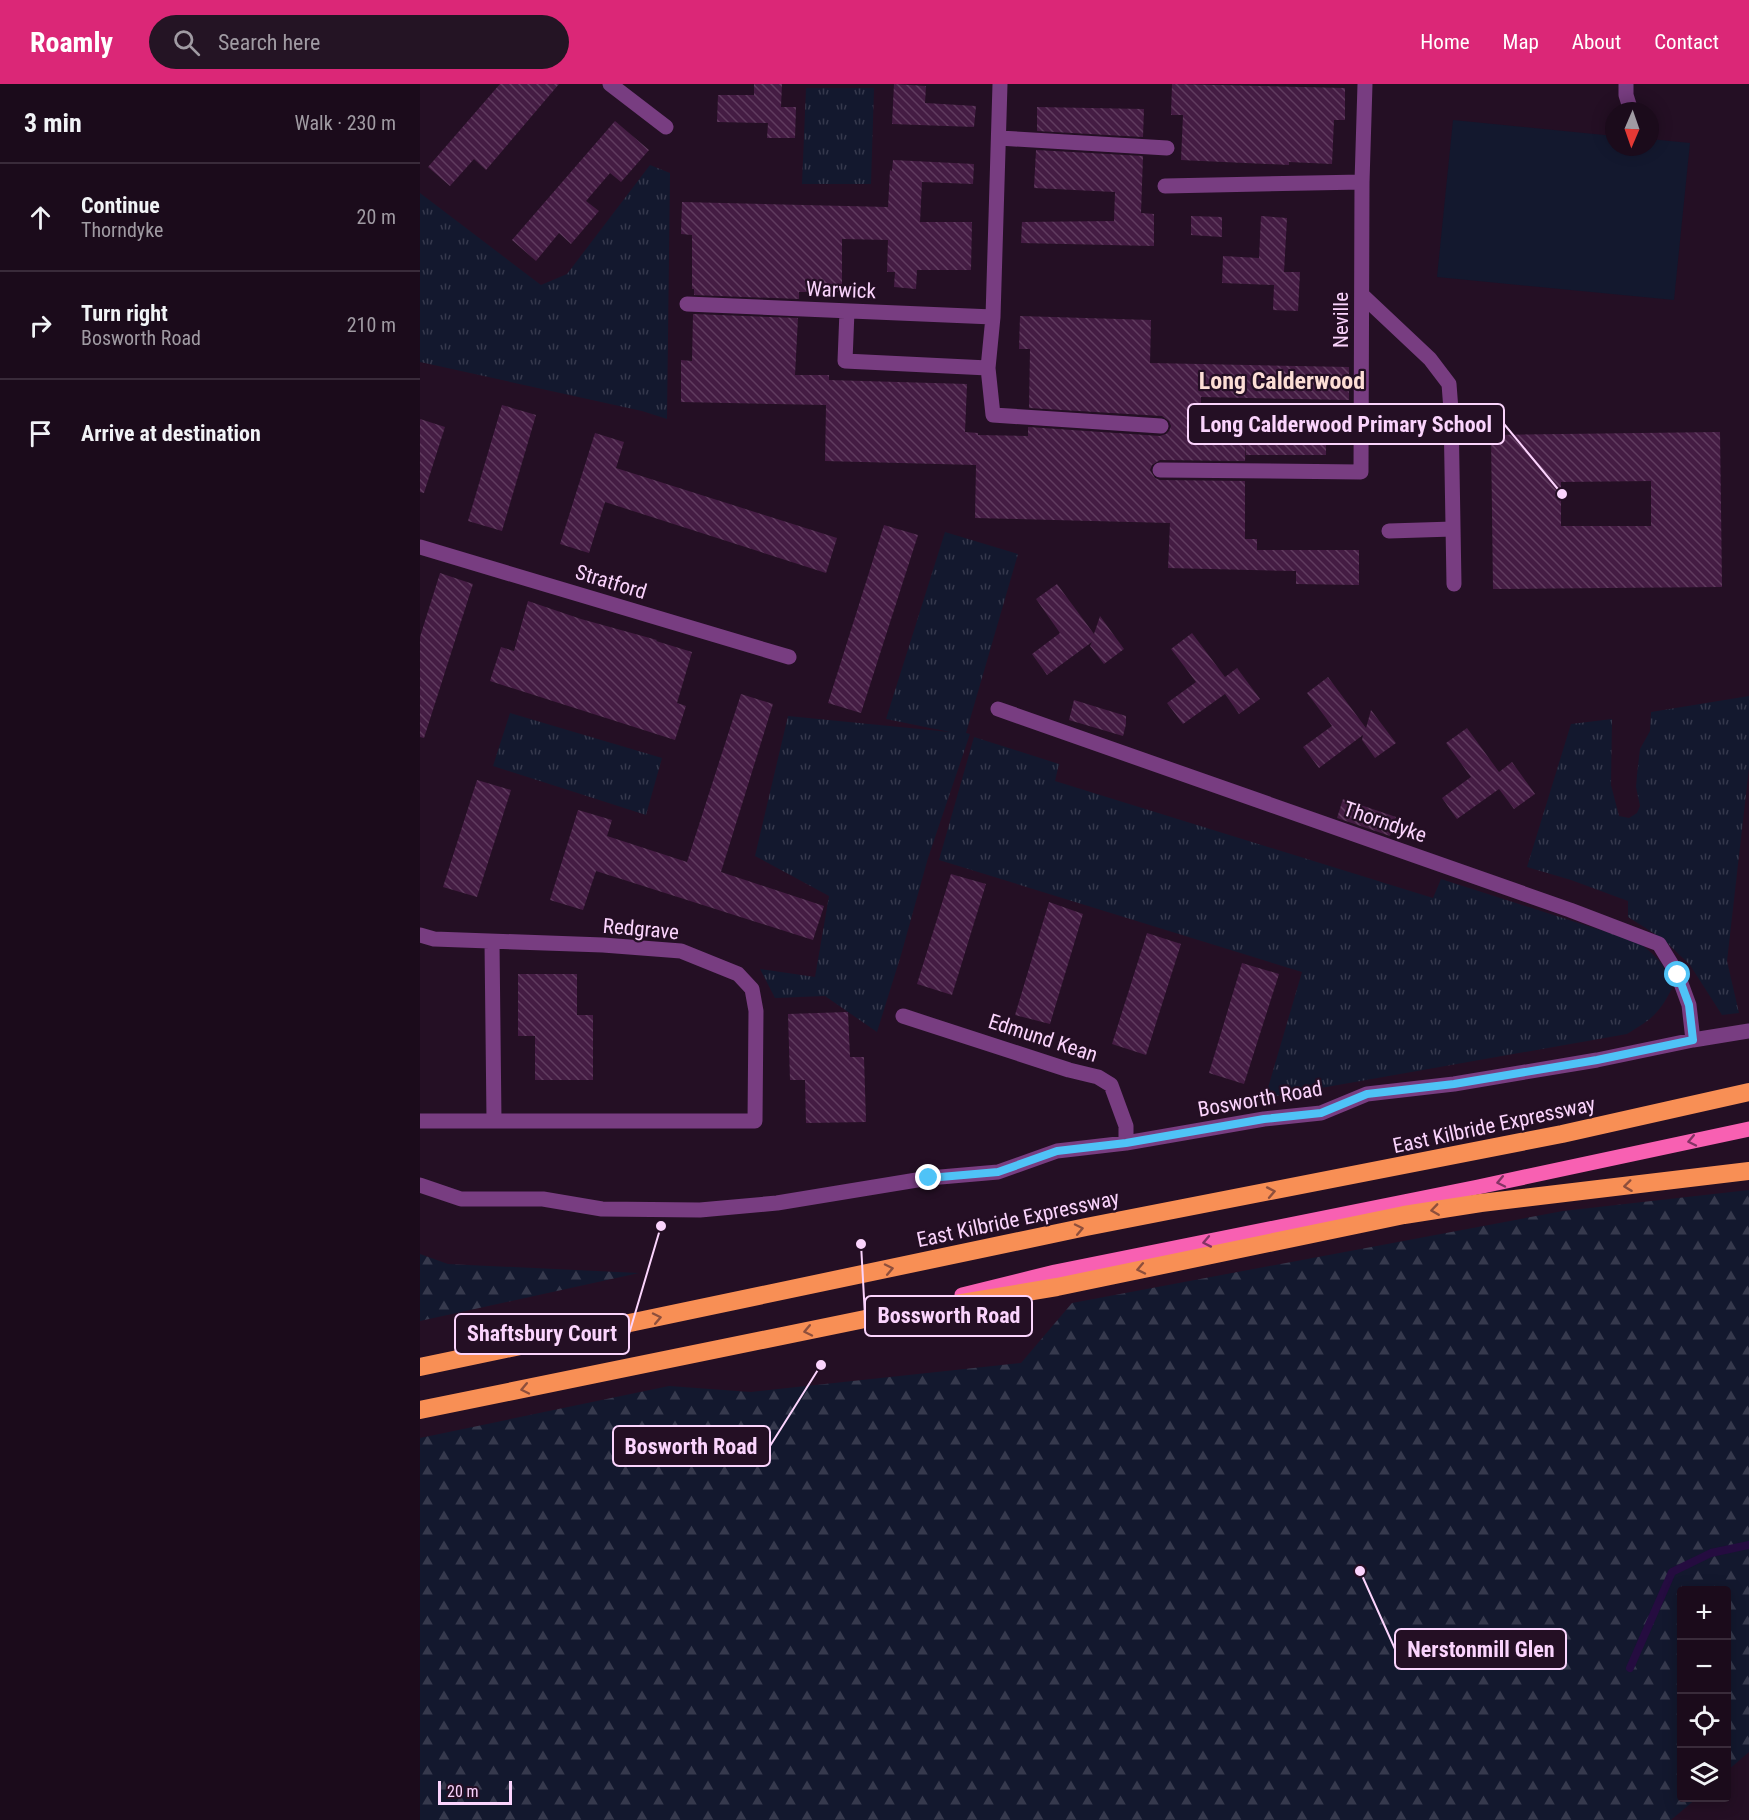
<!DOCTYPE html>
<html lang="en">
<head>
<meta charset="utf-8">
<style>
	body { margin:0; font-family:"Roboto Condensed",sans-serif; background:#241424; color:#f1f3f6 }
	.controls { position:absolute; right:18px; bottom:18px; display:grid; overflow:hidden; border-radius:6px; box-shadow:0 3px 15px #0003 }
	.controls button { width:54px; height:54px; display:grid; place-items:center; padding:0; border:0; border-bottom:2px solid #392b3a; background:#1b0b1b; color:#f1f3f6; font:30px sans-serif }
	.compass { position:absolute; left:1185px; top:18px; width:54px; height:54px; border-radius:50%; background:#1b0b1b; box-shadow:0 3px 15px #0003; rotate:182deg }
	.scale { position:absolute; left:18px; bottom:15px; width:74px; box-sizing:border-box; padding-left:6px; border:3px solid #fbd4fd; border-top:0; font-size:16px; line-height:21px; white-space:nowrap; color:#fbd4fd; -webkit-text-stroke:4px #240f24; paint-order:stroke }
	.stop { position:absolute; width:18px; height:18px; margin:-14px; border:4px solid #4fc3f7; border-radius:50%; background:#fff }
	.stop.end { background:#4fc3f7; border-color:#fff; box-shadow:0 2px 6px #0008 }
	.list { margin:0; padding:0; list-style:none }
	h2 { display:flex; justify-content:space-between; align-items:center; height:78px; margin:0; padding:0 24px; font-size:26px }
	h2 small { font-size:20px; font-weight:400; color:#a09ba3 }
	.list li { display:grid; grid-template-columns:39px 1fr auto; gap:18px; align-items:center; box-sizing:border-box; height:108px; padding:0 24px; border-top:2px solid #392b3a }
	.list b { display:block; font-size:22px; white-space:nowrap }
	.list p { margin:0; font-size:20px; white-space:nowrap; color:#a09ba3 }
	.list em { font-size:20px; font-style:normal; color:#a09ba3 }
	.icon { flex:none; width:33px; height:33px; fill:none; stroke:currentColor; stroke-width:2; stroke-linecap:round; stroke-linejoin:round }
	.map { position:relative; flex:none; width:1329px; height:1736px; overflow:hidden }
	header { display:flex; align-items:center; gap:36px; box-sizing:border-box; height:84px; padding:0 30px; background:#db2777; color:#fff }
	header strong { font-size:28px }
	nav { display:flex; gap:33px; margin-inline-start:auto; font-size:21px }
	.search { width:420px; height:54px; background:#241424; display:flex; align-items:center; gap:15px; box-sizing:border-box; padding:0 21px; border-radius:33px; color:#a09ba3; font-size:22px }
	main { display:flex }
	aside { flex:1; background:#1b0b1b }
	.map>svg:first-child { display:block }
	.grass { fill:url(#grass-tufts) }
	.forest { fill:url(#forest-firs) }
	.garden { fill:#13182e }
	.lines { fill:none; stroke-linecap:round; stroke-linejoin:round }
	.stream { stroke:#250c40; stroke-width:8 }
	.building { fill:url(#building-back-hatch); fill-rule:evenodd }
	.minor { stroke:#783d81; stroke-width:15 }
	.major { stroke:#f860b2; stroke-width:15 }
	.highway { stroke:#f88f55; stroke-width:18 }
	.oneway { stroke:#833364 }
	.oneway2 { stroke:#8e4f3c }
	.route { stroke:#4fc3f7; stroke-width:8 }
	.labels { text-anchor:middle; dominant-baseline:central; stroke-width:4.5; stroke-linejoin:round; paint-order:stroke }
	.street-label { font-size:21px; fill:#fbd4fd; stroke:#240f24 }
	.quarter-label { font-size:24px; font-weight:bold; fill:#fdded6; stroke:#240f24 }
	.leader { fill:none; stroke:#fbd4fd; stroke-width:2 }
	.callout-dot { fill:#fbd4fd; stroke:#240f24; stroke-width:2 }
	.callout { fill:#240f24; stroke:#fbd4fd; stroke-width:2 }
	.callout-label { font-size:22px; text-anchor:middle; font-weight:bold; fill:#fbd4fd }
</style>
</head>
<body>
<header>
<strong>Roamly</strong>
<div class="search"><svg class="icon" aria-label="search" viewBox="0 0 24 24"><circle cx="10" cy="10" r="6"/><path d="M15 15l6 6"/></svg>Search here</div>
<nav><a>Home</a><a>Map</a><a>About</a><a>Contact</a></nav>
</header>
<main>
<aside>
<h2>3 min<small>Walk · 230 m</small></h2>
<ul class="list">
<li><svg class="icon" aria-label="ahead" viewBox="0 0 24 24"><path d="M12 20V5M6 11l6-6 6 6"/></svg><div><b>Continue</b><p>Thorndyke</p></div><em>20 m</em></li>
<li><svg class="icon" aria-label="right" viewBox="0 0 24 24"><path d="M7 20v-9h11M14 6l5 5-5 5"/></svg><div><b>Turn right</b><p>Bosworth Road</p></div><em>210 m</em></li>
<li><svg class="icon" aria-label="arrive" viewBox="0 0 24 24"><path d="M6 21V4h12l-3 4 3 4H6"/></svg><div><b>Arrive at destination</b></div></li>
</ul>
</aside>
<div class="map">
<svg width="1329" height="1736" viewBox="0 0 1329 1736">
	<defs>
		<pattern id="grass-tufts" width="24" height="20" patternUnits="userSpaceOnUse" patternTransform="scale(1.5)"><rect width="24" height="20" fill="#13182e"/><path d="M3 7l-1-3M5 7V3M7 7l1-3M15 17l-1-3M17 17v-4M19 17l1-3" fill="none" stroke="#36394d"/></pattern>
		<pattern id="forest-firs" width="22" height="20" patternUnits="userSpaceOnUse" patternTransform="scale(1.5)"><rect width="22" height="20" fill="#13182e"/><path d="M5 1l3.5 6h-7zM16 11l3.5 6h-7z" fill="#36394d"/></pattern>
		<pattern id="building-back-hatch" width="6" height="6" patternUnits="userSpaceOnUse" patternTransform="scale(1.5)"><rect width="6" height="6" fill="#441c43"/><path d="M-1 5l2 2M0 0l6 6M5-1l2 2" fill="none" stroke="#603c5f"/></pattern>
	</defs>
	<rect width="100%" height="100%" fill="#240f24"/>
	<path class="grass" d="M 386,4 L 454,4 L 451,100 L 382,100 Z
		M 230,81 L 250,89 L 247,335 L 222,327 L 0,278 L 0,109 L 121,201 L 147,190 Z
		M 525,448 L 598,470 L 546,649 L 550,650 L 508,774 L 481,871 L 457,948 L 405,912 L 355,914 L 340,885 L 395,893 L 409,812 L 335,772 L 368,632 L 530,648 L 466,635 Z
		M 1329,612 L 1329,684 L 1307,877 L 1319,929 L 1302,931 L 1270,881 L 1243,855 L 1208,833 L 1208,817 L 1151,796 L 1107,783 L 1151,640 L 1192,635 L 1191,701 L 1199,732 L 1209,734 L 1217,729 L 1220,722 L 1216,703 L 1217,691 L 1220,665 L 1230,647 L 1231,628 Z
		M 90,629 L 242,674 L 226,731 L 73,682 Z
		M 554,653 L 639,680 L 635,697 L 1013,814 L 1021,795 L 1218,858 C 1236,872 1245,880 1253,902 C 1240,929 1232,935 1207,950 L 845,1014 L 882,888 L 519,776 Z"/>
	<path class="forest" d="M 1329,1106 L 1329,1668 L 1307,1687 L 1306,1506 L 1262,1506 L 1262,1714 L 1277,1714 L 1251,1736 L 0,1736 L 0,1354 L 249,1302 L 331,1308 L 601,1279 L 652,1219 L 1143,1127 Z
		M 0,1170 L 28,1180 L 219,1189 L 0,1237 Z"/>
	<path class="garden" d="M 1033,36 L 1194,52 L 1194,63 L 1230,63 L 1230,55 L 1270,59 L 1254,216 L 1017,193 Z"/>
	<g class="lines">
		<path class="stream" d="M 1210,1584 L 1252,1488 L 1291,1469 L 1329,1461"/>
	</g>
	<path class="building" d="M 80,0 L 139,0 L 66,86 L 54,75 L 30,102 L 8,83 Z
		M 334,0 L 362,0 L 361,23 L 376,23 L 375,54 L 347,54 L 348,39 L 297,38 L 298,11 L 334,11 Z
		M 474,0 L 506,2 L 505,19 L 556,22 L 554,43 L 472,40 Z
		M 752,0 L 925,4 L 925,36 L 914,36 L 912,80 L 869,78 L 869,81 L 761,76 L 763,31 L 751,31 Z
		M 617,23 L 724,25 L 723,53 L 617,47 Z
		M 195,37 L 229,66 L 201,98 L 190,89 L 166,117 L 179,127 L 151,160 L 139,149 L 116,177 L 92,156 Z
		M 616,66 L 723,72 L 721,129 L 734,130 L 734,162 L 601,159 L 602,138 L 694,137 L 695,108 L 614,104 Z
		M 473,76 L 554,80 L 553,100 L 502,98 L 500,138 L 552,138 L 551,186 L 497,186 L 496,205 L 474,203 L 475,188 L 467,188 L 468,156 L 422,155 L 422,208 L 379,208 L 379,215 L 274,211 L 274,205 L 272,205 L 272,151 L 261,150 L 262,118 L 468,123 L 470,86 L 472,87 Z
		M 771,132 L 802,133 L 802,153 L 771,151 Z
		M 841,132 L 867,134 L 864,188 L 880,188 L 878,227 L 853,226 L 854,201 L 802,199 L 803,172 L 839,174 Z
		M 273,230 L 378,234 L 375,291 L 409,291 L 409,296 L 547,300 L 545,348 L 558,349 L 558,351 L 608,352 L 608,343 L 740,352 L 746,350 L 749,347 L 751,342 L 749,337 L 742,332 L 609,324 L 610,265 L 599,265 L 600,232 L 731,236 L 730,279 L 929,283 L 929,316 L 781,313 L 781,351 L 826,353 L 825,377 L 740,376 L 732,381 L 730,386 L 735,394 L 740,396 L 825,397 L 825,455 L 837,455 L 837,466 L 939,466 L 939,501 L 876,500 L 876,487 L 748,484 L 750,439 L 555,434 L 556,381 L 405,377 L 406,321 L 261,318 L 261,276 L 272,277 Z
		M 82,321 L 116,331 L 82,447 L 48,437 Z
		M 0,335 L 25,343 L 4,409 L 0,408 Z
		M 1300,348 L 1302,503 L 1073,505 L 1071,351 ZM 1231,397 L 1231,442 L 1141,442 L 1141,398 Z
		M 175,349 L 204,358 L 196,384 L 417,454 L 406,489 L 185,418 L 169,469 L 140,460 Z
		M 826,350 L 906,353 L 906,371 L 826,371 Z
		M 464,441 L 498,451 L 441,629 L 408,619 Z
		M 20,489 L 53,500 L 4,654 L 0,653 L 0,553 Z
		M 637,500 L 674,550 L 680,532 L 704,565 L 684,580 L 670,562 L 672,558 L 627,591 L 612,570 L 640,549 L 616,515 Z
		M 108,517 L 161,535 L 237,556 L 236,557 L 272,568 L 257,619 L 266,622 L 255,656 L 70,597 L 81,563 L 94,567 Z
		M 772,549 L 805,593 L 817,584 L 840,615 L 819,630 L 805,610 L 763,640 L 747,619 L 776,598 L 751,565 Z
		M 908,593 L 946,644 L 951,626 L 976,659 L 955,674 L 942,656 L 943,651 L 899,684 L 883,663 L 912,642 L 887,609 Z
		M 321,610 L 353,620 L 301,788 L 404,822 L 393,856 L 176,787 L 163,826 L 130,816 L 158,726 L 192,736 L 187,752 L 267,778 Z
		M 654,616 L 706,632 L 706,640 L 703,652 L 649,636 Z
		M 1047,644 L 1079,688 L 1092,678 L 1115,710 L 1094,725 L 1079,705 L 1037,735 L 1022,714 L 1051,693 L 1026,659 Z
		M 57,696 L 91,706 L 57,813 L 23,803 Z
		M 923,715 L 976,733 L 970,752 L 917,734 Z
		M 531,790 L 566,800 L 532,911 L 497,900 Z
		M 629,818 L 663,830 L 630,940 L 595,931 Z
		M 727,849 L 761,860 L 726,971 L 692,960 Z
		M 822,879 L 859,890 L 824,1000 L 789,989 Z
		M 98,890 L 157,890 L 157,931 L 173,931 L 173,996 L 115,996 L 115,952 L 98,952 Z
		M 428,928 L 430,973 L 444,973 L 446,1038 L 386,1039 L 385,996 L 370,996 L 368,930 Z"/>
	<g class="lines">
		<path class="minor" d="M 190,0 L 246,43
			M 580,0 L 573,233 L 568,284 L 573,331 L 741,342
			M 1206,0 L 1206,11 L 1211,27
			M 579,54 L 747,64
			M 745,102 L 942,98
			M 942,211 L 1010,275 L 1029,300 L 1031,326 L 1034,500
			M 267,220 L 573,233
			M 427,227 L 425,277 L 568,284
			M 740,386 L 941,388 L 942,98 L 945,0
			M 969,447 L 1033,445
			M 0,463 L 369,573
			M 578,625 L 1150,826 L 1239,860 L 1258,891 L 1269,921 L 1273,956
			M 0,851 L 14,855 L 183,861 L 261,867 L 318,890 L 332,905 L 336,927 L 335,1037 L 0,1037
			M 72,858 L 74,1036
			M 483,932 L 649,986 L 678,993 L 691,1001 L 706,1042 L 706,1059
			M 0,1101 L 41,1115 L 123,1115 L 182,1125 L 280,1126 L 357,1119 L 509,1094 L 578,1088 L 637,1067 L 706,1059 L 844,1035 L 901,1029 L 947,1010 L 1034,1000 L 1177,976 L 1273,956 L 1329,947"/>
		<path class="major" d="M 542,1211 L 635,1188 L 1058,1103 L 1329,1045"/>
		<path class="highway" d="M 0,1283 L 666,1143 L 1142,1050 L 1329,1008
			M 0,1326 L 445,1235 L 637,1203 L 984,1131 L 1061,1119 L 1329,1087"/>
	</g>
	<defs><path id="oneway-chevron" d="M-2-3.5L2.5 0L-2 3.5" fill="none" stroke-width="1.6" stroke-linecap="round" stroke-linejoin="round" transform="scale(1.5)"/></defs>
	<g class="oneway">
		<use href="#oneway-chevron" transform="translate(1272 1057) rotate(168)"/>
		<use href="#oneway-chevron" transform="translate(1081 1098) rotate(168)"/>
		<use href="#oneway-chevron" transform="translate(787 1158) rotate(169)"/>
	</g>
	<g class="oneway2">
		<use href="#oneway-chevron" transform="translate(1208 1102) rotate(173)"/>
		<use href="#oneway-chevron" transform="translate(851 1108) rotate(-11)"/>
		<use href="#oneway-chevron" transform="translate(1015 1126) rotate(172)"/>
		<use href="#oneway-chevron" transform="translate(659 1145) rotate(-12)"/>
		<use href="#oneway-chevron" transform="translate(469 1185) rotate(-12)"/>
		<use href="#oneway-chevron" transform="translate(721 1185) rotate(168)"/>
		<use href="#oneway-chevron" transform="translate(237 1234) rotate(-12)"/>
		<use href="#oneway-chevron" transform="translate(388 1247) rotate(168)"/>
		<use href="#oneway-chevron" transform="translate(105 1305) rotate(168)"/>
	</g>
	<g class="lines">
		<path class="route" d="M 509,1094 L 578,1088 L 637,1067 L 706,1059 L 844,1035 L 901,1029 L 947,1010 L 1034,1000 L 1177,976 L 1273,956 L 1269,921 L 1258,891"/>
	</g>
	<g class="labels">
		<g class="street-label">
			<text transform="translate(421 206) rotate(2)">Warwick</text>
			<text transform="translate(921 236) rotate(-90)">Neville</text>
			<text transform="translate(191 498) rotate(17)">Stratford</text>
			<text transform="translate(965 738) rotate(19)">Thorndyke</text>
			<text transform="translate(221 845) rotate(5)">Redgrave</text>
			<text transform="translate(623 954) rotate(18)">Edmund Kean</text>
			<text transform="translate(840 1015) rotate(-10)">Bosworth Road</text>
			<text transform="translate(1074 1041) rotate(-12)">East Kilbride Expressway</text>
			<text transform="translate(598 1135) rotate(-12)">East Kilbride Expressway</text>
		</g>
		<g class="quarter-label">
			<text x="862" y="297">Long Calderwood</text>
		</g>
	</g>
	<path class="leader" d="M1142 410L1084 340M441 1160L445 1232M241 1142L209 1250M401 1281L350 1362M940 1487L975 1565"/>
	<g class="callout-dot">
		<circle cx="1142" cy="410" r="6"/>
		<circle cx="441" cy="1160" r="6"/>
		<circle cx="241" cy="1142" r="6"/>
		<circle cx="401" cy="1281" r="6"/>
		<circle cx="940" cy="1487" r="6"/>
	</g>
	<g class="callout">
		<rect x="768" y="320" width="316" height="40" rx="6"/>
		<rect x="445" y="1212" width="167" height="40" rx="6"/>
		<rect x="35" y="1230" width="174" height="40" rx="6"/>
		<rect x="193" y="1342" width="157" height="40" rx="6"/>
		<rect x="975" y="1545" width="171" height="40" rx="6"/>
	</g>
	<g class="callout-label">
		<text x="926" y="348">Long Calderwood Primary School</text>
		<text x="529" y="1239">Bossworth Road</text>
		<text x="122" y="1257">Shaftsbury Court</text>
		<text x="271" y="1370">Bosworth Road</text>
		<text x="1061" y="1573">Nerstonmill Glen</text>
	</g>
</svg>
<div class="controls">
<button>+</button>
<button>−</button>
<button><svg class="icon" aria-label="locate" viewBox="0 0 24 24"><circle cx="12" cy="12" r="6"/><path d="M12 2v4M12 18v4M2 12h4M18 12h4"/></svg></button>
<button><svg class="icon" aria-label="layers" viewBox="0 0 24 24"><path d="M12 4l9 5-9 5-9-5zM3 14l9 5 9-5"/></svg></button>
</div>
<svg class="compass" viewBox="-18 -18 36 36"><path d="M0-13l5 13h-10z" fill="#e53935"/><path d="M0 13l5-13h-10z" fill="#a09ba3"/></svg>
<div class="scale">20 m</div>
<div class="stop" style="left:1258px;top:891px"></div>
<div class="stop end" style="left:509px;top:1094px"></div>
</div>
</main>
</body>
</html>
